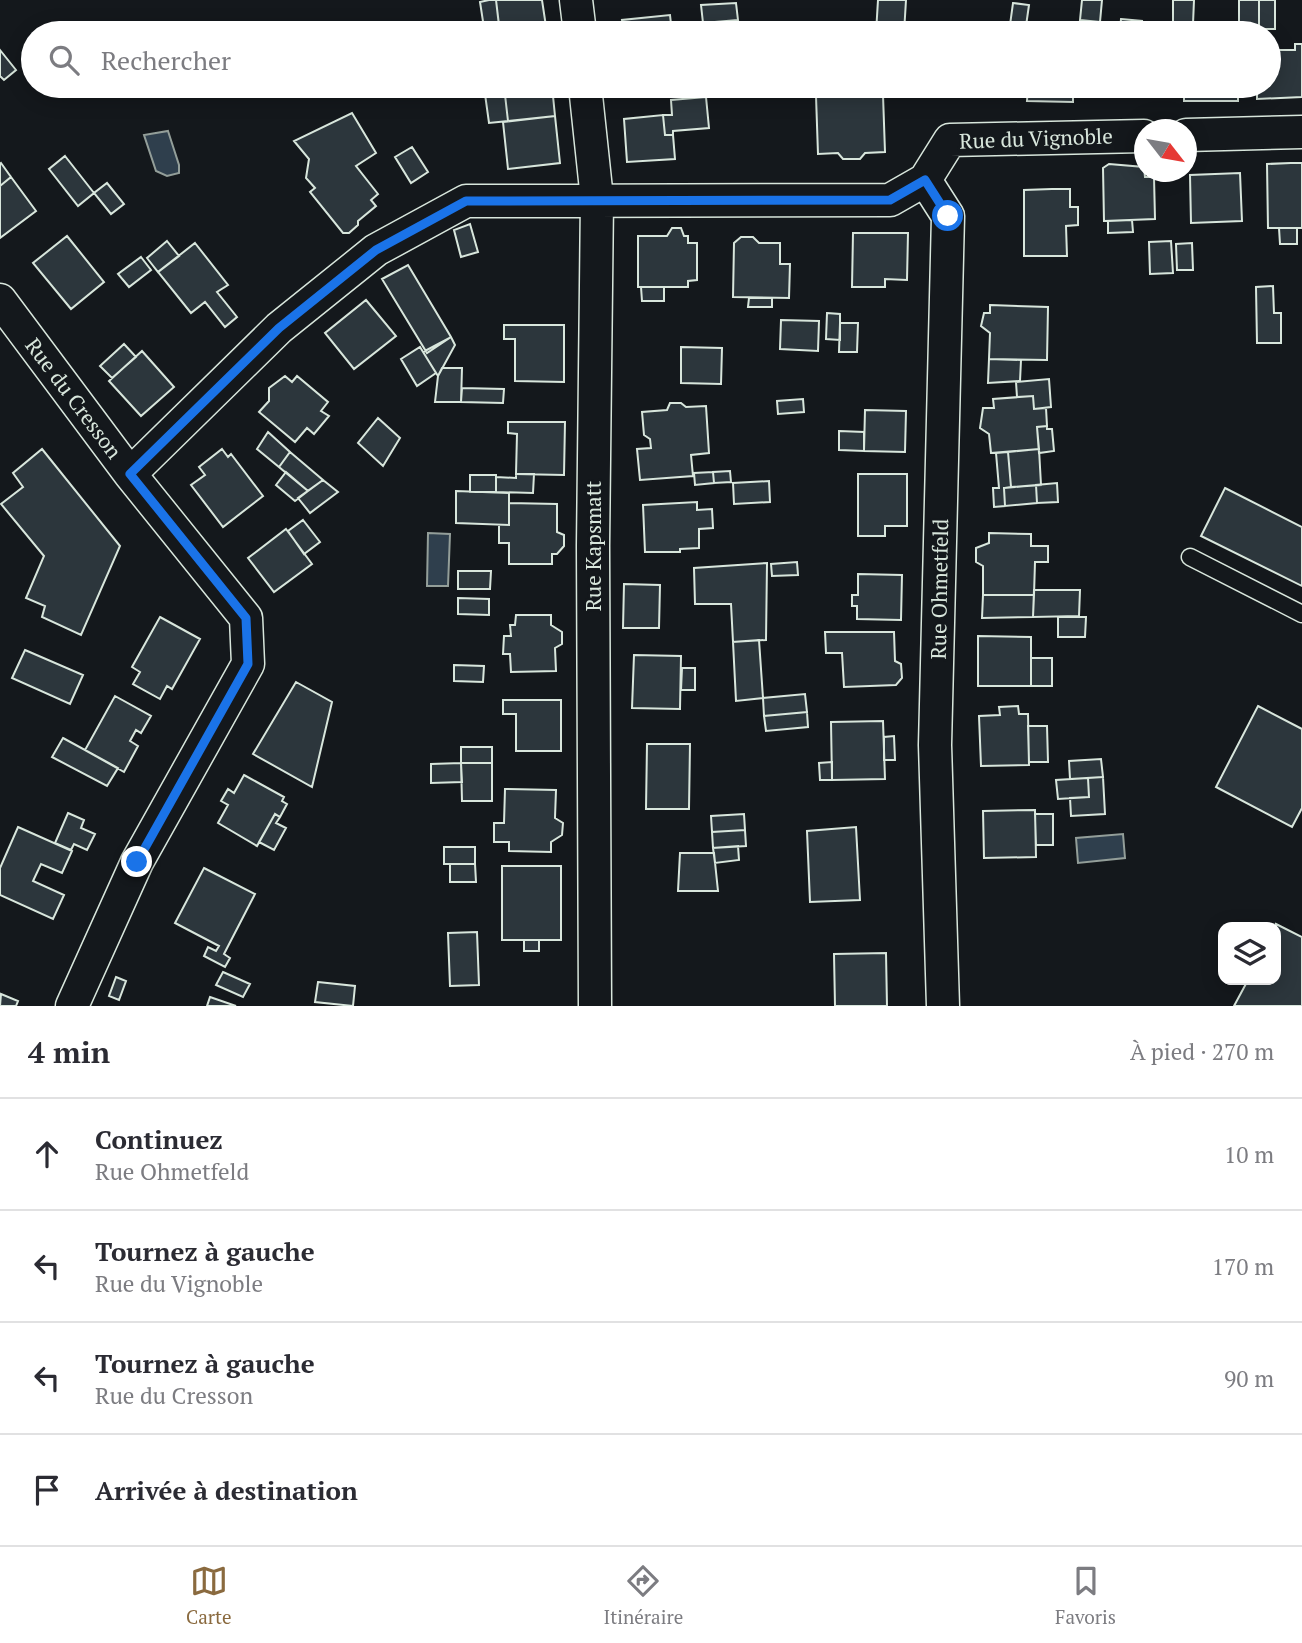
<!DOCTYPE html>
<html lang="fr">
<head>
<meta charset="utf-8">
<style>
	body { margin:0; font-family:"PT Serif",serif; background:#f2f2f3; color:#2b2b33 }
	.controls { position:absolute; right:21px; bottom:21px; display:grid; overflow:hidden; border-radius:14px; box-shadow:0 4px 18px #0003 }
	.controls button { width:63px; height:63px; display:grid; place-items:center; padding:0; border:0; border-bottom:2px solid #e1e1e2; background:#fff; color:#2b2b33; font:35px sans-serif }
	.compass { position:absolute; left:1134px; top:119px; width:63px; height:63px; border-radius:50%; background:#fff; box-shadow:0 4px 18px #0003; rotate:121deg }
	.stop { position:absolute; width:21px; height:21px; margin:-16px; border:5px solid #1a73e8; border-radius:50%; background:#fff }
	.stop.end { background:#1a73e8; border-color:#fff; box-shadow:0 2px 7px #0008 }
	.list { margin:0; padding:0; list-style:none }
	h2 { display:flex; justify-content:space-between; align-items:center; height:91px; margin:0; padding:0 28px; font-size:30px }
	h2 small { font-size:23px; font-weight:400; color:#7c7c81 }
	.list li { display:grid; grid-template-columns:46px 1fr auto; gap:21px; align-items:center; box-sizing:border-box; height:112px; padding:0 28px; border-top:2px solid #e1e1e2 }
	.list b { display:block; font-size:26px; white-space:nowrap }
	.list p { margin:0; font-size:23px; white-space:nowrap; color:#7c7c81 }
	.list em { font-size:23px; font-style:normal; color:#7c7c81 }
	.icon { flex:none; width:38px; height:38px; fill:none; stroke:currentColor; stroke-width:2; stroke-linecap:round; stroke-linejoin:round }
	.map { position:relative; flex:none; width:1302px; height:1006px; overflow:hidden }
	.search { position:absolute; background:#fff; box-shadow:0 4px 18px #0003; left:21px; right:21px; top:21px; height:77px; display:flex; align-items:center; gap:18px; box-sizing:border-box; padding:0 24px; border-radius:38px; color:#7c7c81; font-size:26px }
	.sheet { height:539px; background:#fff }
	nav { display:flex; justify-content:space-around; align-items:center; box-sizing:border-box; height:98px; border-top:2px solid #e1e1e2; background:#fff; font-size:19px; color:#7c7c81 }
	nav a { display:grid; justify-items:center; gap:4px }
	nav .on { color:#8a6a3f }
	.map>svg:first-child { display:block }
	.water { fill:#2f3f4d; stroke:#939e99; stroke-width:2 }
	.building { fill:#2c363c; stroke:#d8e6dc; stroke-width:2 }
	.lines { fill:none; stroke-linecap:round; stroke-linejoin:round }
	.lane-casing { stroke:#d8e6dc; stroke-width:19 }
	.street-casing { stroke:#d8e6dc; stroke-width:35 }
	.lane { stroke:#14181c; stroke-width:16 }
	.street { stroke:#14181c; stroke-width:32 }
	.route { stroke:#1a73e8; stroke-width:9 }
	.labels { text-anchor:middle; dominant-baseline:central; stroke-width:5; stroke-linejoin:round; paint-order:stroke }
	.street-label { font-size:21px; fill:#d8e6dc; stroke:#14181c }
</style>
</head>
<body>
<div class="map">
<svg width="1302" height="1006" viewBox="0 0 1302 1006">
	<rect width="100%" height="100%" fill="#14181c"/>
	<path class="water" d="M 168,131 L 179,165 L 179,173 L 167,176 L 156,171 L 144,135 Z
		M 428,533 L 450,534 L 448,586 L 427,586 Z
		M 1123,834 L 1125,858 L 1078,863 L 1076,838 Z"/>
	<path class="building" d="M 489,0 L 496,0 L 499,26 L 484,28 L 480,2 Z
		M 496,0 L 542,0 L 547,33 L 500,33 Z
		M 878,0 L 906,0 L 904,33 L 876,33 Z
		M 1082,0 L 1102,0 L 1100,22 L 1080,20 Z
		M 1173,0 L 1194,0 L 1193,24 L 1173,24 Z
		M 1239,0 L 1259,0 L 1259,29 L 1239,29 Z
		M 1259,0 L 1275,0 L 1275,29 L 1259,29 Z
		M 736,3 L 738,20 L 703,23 L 701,5 Z
		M 1013,3 L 1029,5 L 1025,33 L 1009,32 Z
		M 670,15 L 672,33 L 624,33 L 622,20 Z
		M 1121,19 L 1142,21 L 1141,32 L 1151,33 L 1110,33 L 1110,29 L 1120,30 Z
		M 991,28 L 991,33 L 919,33 L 919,29 Z
		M 1295,44 L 1302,44 L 1302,97 L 1257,99 L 1257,86 L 1269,86 L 1269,50 L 1295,50 Z
		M 0,50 L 16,70 L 4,80 L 0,76 Z
		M 504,86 L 552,86 L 555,116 L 508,121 Z
		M 504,86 L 508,121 L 489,123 L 484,87 Z
		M 705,86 L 734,86 L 735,95 L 706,97 Z
		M 1028,86 L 1073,86 L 1073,102 L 1027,101 Z
		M 1105,86 L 1146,86 L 1146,89 L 1128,88 L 1127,91 L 1105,90 Z
		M 1184,86 L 1238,86 L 1238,101 L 1184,101 Z
		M 883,95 L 885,152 L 865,153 L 860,159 L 843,159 L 838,153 L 818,154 L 816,96 Z
		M 706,97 L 709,128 L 673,131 L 673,135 L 665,135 L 663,115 L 672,115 L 671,100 Z
		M 352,113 L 376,153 L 356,166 L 378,194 L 371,200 L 376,206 L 358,221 L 358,225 L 349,233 L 343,233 L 310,192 L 315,188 L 306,178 L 309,159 L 294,141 Z
		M 663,115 L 665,135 L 673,135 L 675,159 L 627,162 L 624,119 Z
		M 555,116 L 560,163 L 508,169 L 503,122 Z
		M 412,147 L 428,172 L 411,183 L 395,157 Z
		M 65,156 L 94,193 L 78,206 L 49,169 Z
		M 1,163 L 11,177 L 0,186 L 0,164 Z
		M 1291,163 L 1302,163 L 1302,228 L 1268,228 L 1267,164 Z
		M 1109,164 L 1144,167 L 1145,177 L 1154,177 L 1155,219 L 1104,221 L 1103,168 Z
		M 1240,173 L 1242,221 L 1191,223 L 1190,175 Z
		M 11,177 L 36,211 L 0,238 L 0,186 Z
		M 107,183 L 124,204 L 111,214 L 94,193 Z
		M 1052,189 L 1070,189 L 1070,207 L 1078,207 L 1078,225 L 1066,226 L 1067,256 L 1024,256 L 1024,190 Z
		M 1132,220 L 1133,232 L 1108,233 L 1108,221 Z
		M 470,224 L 478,252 L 461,257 L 454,230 Z
		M 672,228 L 681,228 L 684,236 L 688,236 L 688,243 L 697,243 L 697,280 L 688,281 L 688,287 L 638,287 L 638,236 L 667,236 Z
		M 1279,228 L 1297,228 L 1297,244 L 1280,244 Z
		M 853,233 L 908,233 L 907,280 L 885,279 L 885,287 L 852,287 Z
		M 67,236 L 104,282 L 71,309 L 33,263 Z
		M 741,237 L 753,237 L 759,243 L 780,243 L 780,264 L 790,264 L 789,298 L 733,297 L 734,243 Z
		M 167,241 L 179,256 L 158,272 L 147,258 Z
		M 1171,241 L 1173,273 L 1150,274 L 1149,242 Z
		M 195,243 L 228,285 L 217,292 L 237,317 L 225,327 L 205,302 L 191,313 L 158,272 Z
		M 1192,243 L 1193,270 L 1177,270 L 1176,244 Z
		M 141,257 L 151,270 L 129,287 L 118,274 Z
		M 408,265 L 451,337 L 427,353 L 382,279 Z
		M 1273,286 L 1274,313 L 1281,313 L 1281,343 L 1257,343 L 1256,287 Z
		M 641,287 L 664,287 L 664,301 L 642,301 Z
		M 749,298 L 772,298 L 772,307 L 748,307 Z
		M 366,300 L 396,336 L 354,369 L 325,333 Z
		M 990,305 L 1048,307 L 1047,360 L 989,359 L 990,333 L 981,326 L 984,313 L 990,313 Z
		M 827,313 L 840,314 L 840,340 L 826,339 Z
		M 781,320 L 819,321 L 818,351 L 780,349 Z
		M 840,323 L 858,323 L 857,352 L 839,352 Z
		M 504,325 L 564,325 L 564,382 L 515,381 L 515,339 L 504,339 Z
		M 451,337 L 455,345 L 438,376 L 423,352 Z
		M 124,344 L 136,357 L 112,378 L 100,366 Z
		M 420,347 L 436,373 L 417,386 L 401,359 Z
		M 681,347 L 722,348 L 721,384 L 681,383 Z
		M 142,351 L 174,387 L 141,416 L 109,381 Z
		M 989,359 L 1021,360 L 1020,381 L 988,383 Z
		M 442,368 L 462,368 L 461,402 L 435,402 L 438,376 Z
		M 285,376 L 292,382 L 297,376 L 328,402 L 321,411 L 329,416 L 314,434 L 307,428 L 295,442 L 259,412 L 269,401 L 269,388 Z
		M 1049,379 L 1051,407 L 1034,409 L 1033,396 L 1017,397 L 1016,382 Z
		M 462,388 L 504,389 L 503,403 L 461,402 Z
		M 1033,396 L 1034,409 L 1046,408 L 1047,426 L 1037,427 L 1039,449 L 991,453 L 989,434 L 980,428 L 983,408 L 994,408 L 993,399 Z
		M 803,399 L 804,412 L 778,414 L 777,401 Z
		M 670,403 L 681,403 L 686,407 L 706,406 L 709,453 L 691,455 L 693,476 L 640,480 L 637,449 L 651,448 L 650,439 L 644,435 L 642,412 L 667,410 Z
		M 865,410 L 906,411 L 905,452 L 864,451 Z
		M 378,418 L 400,438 L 383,466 L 358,443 Z
		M 508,422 L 565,422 L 564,475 L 516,474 L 517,434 L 508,433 Z
		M 1047,426 L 1047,429 L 1052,429 L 1054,451 L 1039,453 L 1037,427 Z
		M 839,431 L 864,432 L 864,451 L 839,450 Z
		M 268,432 L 290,452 L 279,467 L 257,449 Z
		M 42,449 L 120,546 L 81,635 L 42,617 L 45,606 L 26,598 L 44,556 L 1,504 L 23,487 L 13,473 Z
		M 222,449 L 228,457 L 231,454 L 263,496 L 223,527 L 191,485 L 205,475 L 199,467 Z
		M 1039,449 L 1041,485 L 1011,487 L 1008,452 Z
		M 290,452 L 323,480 L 308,491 L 279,467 Z
		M 1008,452 L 1011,487 L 1004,488 L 1005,506 L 994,507 L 993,488 L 999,488 L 996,453 Z
		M 730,471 L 731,482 L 714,483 L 713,472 Z
		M 286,472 L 308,491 L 295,501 L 276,485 Z
		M 713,472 L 714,483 L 695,485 L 694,473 Z
		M 516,474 L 534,474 L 533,493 L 496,492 L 496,477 L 516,478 Z
		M 858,474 L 907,474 L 907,526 L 885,526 L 885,536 L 858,536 Z
		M 470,475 L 496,475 L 496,492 L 470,492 Z
		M 323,480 L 338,492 L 310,513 L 298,498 Z
		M 769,481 L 770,502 L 734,504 L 733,483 Z
		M 1057,483 L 1058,502 L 1037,503 L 1036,485 Z
		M 1036,485 L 1037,503 L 1005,506 L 1004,488 Z
		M 1225,488 L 1302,527 L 1302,586 L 1201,536 Z
		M 456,491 L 509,493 L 509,525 L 456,523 Z
		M 697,502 L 697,510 L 712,509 L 713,528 L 699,529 L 699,548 L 680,549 L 680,552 L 645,552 L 643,505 Z
		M 509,503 L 557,504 L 557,532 L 564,535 L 564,546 L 557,554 L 552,554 L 552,564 L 509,564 L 509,543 L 499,543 L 499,525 L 509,525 Z
		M 303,520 L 320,542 L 304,554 L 288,531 Z
		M 286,529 L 312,564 L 274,592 L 248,558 Z
		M 989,533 L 1031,534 L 1031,546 L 1048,546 L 1048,562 L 1035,562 L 1034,595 L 983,595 L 983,566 L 976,562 L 976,548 L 989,543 Z
		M 797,562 L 798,575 L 772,576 L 771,564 Z
		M 767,563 L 766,640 L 733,642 L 731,604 L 695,604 L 694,568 Z
		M 458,571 L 491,571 L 490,589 L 458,589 Z
		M 858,574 L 902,575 L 901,620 L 857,619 L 857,606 L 852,606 L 852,595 L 858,595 Z
		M 624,584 L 660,585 L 659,628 L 623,628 Z
		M 1034,590 L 1080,590 L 1079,616 L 1033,617 Z
		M 983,595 L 1034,595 L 1033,617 L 982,618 Z
		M 458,598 L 489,599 L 489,615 L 458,614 Z
		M 516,615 L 551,615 L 551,625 L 562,632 L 562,644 L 555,648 L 556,671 L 511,672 L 510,654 L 503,654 L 504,636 L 511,636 L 510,625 L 515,625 Z
		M 160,617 L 200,639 L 172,689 L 167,686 L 160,699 L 133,684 L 140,672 L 132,667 Z
		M 1058,617 L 1086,617 L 1085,637 L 1058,637 Z
		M 825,632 L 894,632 L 895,661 L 901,664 L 902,678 L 896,685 L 844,687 L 842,653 L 826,653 Z
		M 978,636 L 1031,637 L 1031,686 L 978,686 Z
		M 759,640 L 763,698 L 736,701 L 733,642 Z
		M 25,650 L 83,675 L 70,704 L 12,678 Z
		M 634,655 L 681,656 L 680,709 L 632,708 Z
		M 1031,658 L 1052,658 L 1052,686 L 1031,686 Z
		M 454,665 L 484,666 L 483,682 L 454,681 Z
		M 682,668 L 695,668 L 695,690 L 681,690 Z
		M 296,682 L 332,702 L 312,787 L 253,754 Z
		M 805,694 L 807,712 L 764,716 L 763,698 Z
		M 115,696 L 151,716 L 141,733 L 136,730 L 130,741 L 138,746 L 124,772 L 85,750 Z
		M 503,700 L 561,700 L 561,751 L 516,751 L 516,714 L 503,714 Z
		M 1018,706 L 1019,714 L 1028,714 L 1029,765 L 981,766 L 979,716 L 1000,715 L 999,707 Z
		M 1258,706 L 1302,729 L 1302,808 L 1292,827 L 1216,787 Z
		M 807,712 L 808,727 L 766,731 L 764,716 Z
		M 883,721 L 885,779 L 832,780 L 831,722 Z
		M 1028,726 L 1047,726 L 1048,762 L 1029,762 Z
		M 894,736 L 895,760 L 884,760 L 884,737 Z
		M 63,738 L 118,768 L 107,786 L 52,757 Z
		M 647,744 L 690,744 L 689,809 L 646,809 Z
		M 461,747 L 492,747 L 492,763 L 461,763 Z
		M 1101,759 L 1103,777 L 1070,779 L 1069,761 Z
		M 832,762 L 832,780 L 820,780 L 819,763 Z
		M 461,763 L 492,763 L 492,801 L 462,801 Z
		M 461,763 L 462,782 L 431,783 L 431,764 Z
		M 244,775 L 284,797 L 282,801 L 287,804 L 280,817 L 275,814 L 257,846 L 218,823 L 228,805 L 221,801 L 228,789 L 234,793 Z
		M 1103,777 L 1105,814 L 1071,816 L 1070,798 L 1089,797 L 1088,778 Z
		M 1088,778 L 1089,797 L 1058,799 L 1056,780 Z
		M 505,789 L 556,790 L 555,818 L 563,823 L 562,835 L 551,842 L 551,852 L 509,851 L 509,842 L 494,842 L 494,823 L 504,823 Z
		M 1035,810 L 1036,857 L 984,858 L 983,811 Z
		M 68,813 L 84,820 L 81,828 L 95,834 L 87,850 L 74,844 L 71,850 L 55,843 Z
		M 275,814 L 280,817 L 276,823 L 286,828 L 274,850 L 259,842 Z
		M 744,814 L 745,830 L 712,832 L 711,816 Z
		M 1035,814 L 1053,814 L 1053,845 L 1036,845 Z
		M 18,827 L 72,851 L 62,873 L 41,864 L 33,881 L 64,895 L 53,919 L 0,895 L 0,868 Z
		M 856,827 L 860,900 L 810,902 L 807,831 Z
		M 745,830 L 746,846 L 713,848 L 712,832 Z
		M 738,846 L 739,860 L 715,863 L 713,848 Z
		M 444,847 L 475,847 L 475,864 L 444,864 Z
		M 680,853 L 714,853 L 718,891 L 678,891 Z
		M 450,864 L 475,864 L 476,882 L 450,882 Z
		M 502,866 L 561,866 L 561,940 L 502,940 Z
		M 204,868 L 255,894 L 224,954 L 230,958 L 225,967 L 204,956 L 208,947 L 216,951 L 219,946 L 175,923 Z
		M 1276,924 L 1302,937 L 1302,1006 L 1234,1006 L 1248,980 L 1276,980 Z
		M 477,932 L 479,985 L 450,986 L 448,933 Z
		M 524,940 L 539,940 L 539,951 L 524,951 Z
		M 886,953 L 887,1006 L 835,1006 L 834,954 Z
		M 223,972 L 250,984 L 243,997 L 216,985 Z
		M 116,977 L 126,981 L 119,1000 L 109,996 Z
		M 318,982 L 355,986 L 353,1006 L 315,1002 Z
		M 1,994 L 18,1001 L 16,1006 L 0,1006 Z
		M 210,997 L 236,1006 L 207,1006 Z"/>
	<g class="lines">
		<g class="lane-casing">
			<path id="lane" d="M 1190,557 L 1302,614"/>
		</g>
		<g class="street-casing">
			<path id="street" d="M 576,0 L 580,33
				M 585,86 L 597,199 L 593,546 L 595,1006
				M 1186,135 L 1302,132
				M 925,180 L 948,216 L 935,745 L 943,1006
				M 0,300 L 130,474 L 246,618 L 248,664 L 137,862 L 72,1006
				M 130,474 L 279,328 L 376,250 L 466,201 L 890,200 L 925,180 L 950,140 L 1144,136"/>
		</g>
		<use href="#lane" class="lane"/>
		<use href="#street" class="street"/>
	</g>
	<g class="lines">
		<path class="route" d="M 137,862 L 248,664 L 246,618 L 130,474 L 279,328 L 376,250 L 466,201 L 890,200 L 925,180 L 948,216"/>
	</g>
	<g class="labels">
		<g class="street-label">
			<text transform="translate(1036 138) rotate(-2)">Rue du Vignoble</text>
			<text transform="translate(74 398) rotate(53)">Rue du Cresson</text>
			<text transform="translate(593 546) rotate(-90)">Rue Kapsmatt</text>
			<text transform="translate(939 589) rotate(-89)">Rue Ohmetfeld</text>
		</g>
	</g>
</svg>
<div class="controls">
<button><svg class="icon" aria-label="layers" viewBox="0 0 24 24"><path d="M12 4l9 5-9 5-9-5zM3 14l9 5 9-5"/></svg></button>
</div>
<svg class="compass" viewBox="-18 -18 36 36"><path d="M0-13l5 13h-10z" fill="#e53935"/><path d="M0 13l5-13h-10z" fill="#7c7c81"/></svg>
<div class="stop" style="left:948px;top:216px"></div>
<div class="stop end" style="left:137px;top:862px"></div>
<div class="search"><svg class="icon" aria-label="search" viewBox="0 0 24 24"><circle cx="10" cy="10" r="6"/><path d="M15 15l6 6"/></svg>Rechercher</div>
</div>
<section class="sheet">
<h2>4 min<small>À pied · 270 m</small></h2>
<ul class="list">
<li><svg class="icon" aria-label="ahead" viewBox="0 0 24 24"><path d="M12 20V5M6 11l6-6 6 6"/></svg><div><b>Continuez</b><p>Rue Ohmetfeld</p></div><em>10 m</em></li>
<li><svg class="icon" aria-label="left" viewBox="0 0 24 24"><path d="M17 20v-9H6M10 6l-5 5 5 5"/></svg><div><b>Tournez à gauche</b><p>Rue du Vignoble</p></div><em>170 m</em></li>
<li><svg class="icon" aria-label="left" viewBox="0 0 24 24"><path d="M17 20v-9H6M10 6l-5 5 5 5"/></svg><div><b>Tournez à gauche</b><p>Rue du Cresson</p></div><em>90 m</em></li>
<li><svg class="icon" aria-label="arrive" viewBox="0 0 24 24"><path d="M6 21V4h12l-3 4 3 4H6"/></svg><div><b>Arrivée à destination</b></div></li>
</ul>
</section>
<nav>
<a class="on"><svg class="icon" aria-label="map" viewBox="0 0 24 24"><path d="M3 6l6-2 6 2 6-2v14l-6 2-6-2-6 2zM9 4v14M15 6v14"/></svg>Carte</a>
<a><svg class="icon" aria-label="directions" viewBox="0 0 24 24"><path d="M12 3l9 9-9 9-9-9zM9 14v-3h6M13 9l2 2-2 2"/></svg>Itinéraire</a>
<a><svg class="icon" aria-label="saved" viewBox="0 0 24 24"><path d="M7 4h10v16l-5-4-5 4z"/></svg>Favoris</a>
</nav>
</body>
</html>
